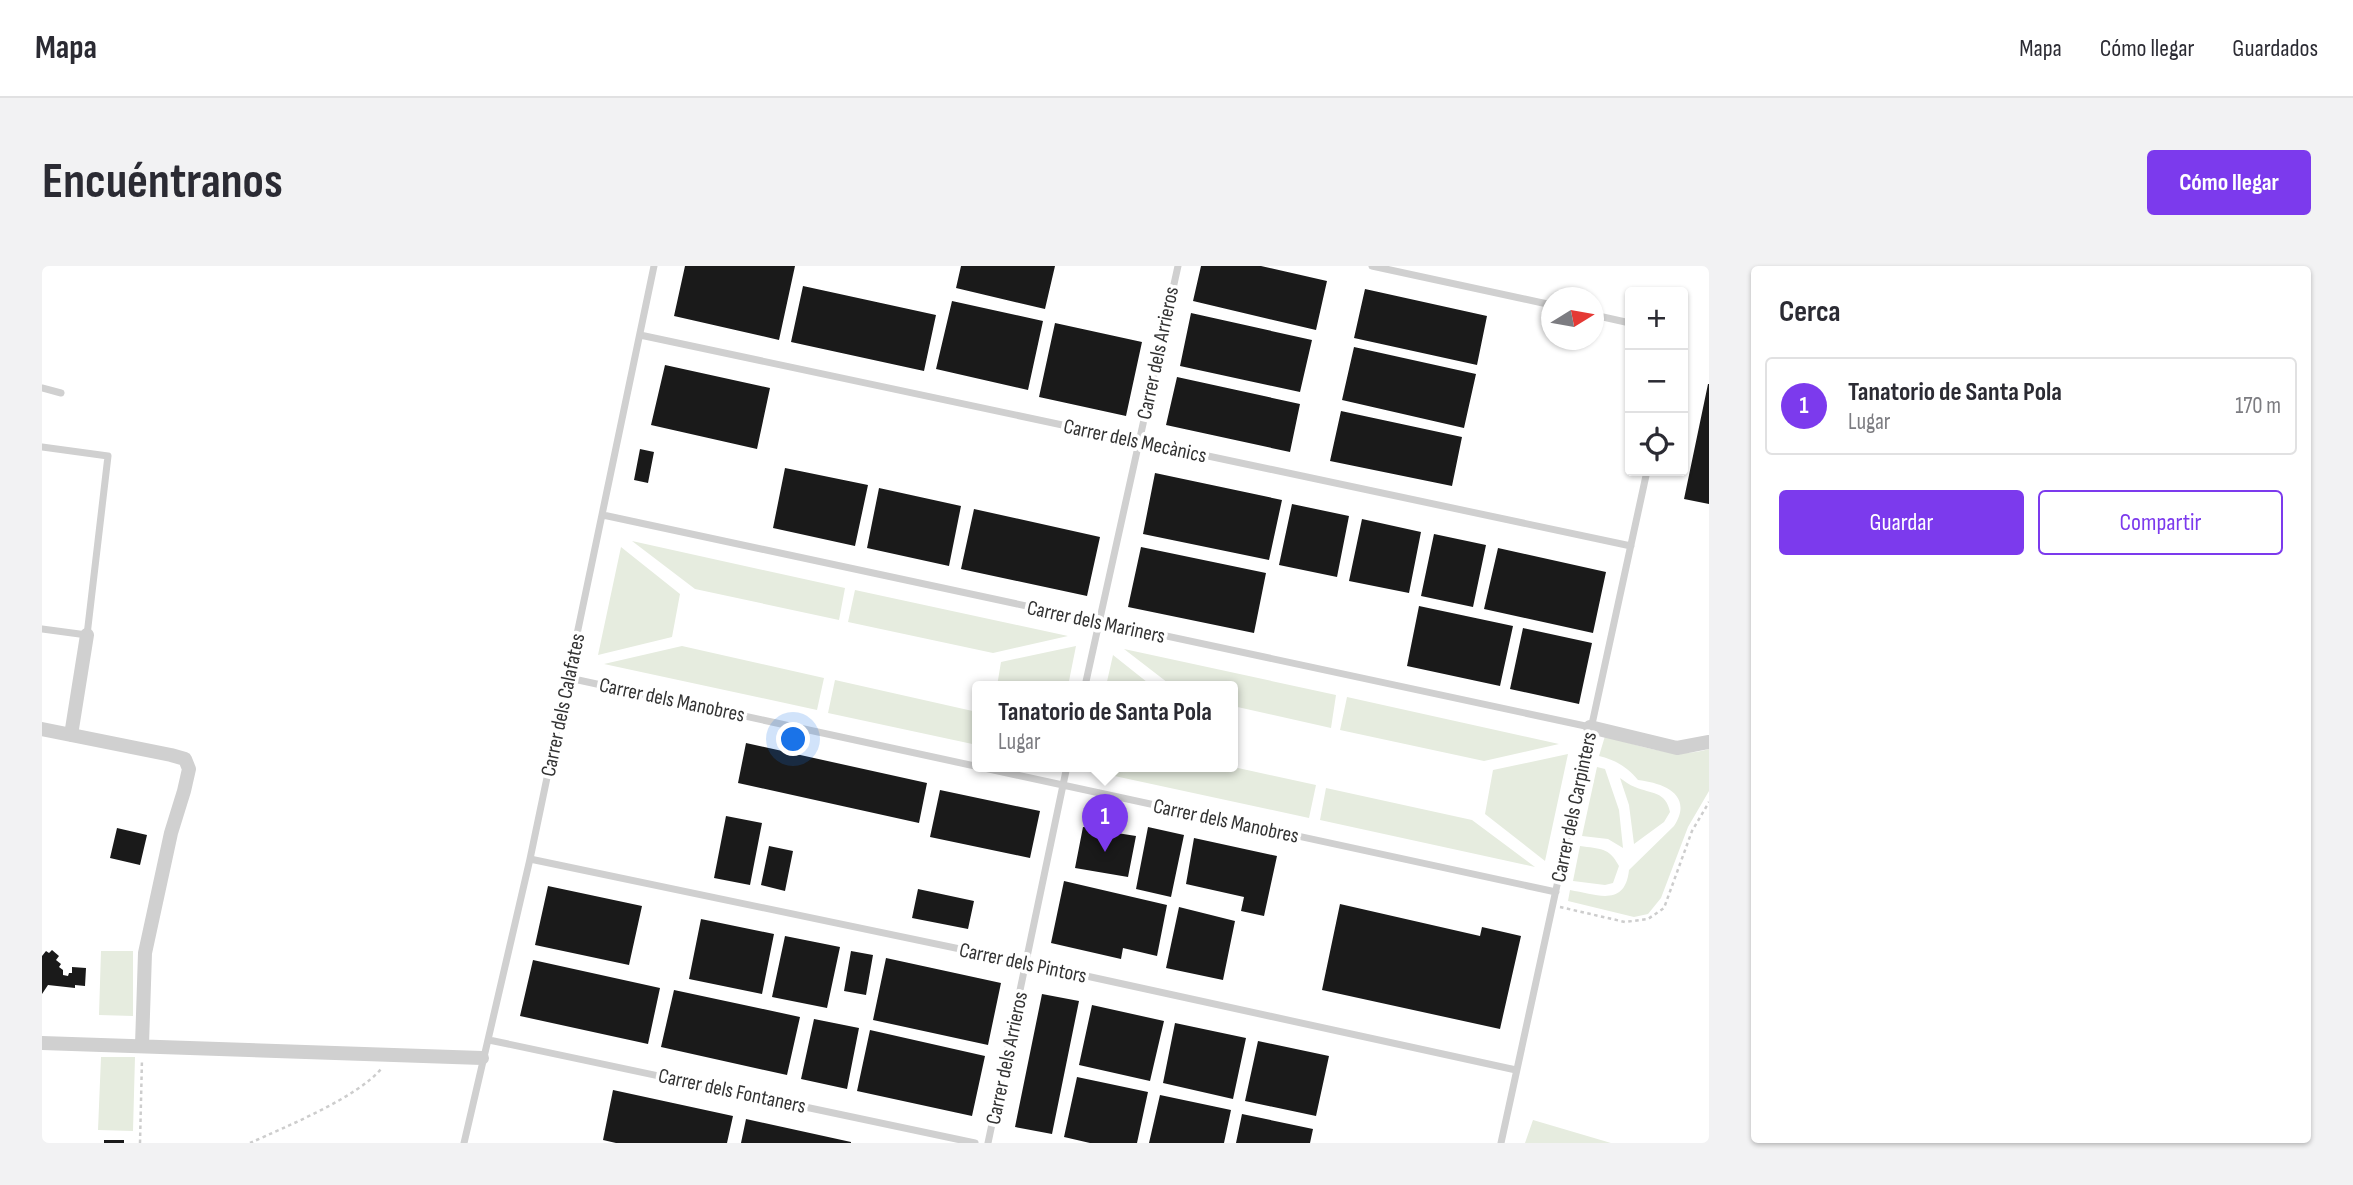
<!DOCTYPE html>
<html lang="es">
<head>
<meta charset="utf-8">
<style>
	body { margin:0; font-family:"Sofia Sans Condensed",sans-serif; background:#f2f2f3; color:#2b2b33 }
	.controls { position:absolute; right:21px; top:21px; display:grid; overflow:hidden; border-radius:7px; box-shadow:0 2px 5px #0004 }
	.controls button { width:63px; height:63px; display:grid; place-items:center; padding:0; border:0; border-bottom:2px solid #e1e1e2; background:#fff; color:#2b2b33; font:35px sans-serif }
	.compass { position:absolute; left:1499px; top:21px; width:63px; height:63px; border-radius:50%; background:#fff; box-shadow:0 2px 5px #0004; rotate:79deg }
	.you { position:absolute; left:752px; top:474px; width:24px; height:24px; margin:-18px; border:5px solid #fff; border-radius:50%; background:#1a73e8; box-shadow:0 0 0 10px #1a73e833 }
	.badge { display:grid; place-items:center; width:46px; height:46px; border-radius:50%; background:#7c3aed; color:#fff; font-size:23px; font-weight:700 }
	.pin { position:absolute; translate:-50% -58px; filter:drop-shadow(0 2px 4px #0008) }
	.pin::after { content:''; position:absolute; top:37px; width:24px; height:21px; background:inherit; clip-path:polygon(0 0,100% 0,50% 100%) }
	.popup { position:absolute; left:930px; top:415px; width:266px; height:91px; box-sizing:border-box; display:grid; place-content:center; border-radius:7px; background:#fff; filter:drop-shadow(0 2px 5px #0005); font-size:23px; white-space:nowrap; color:#7c7c81 }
	.popup b { font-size:26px; color:#2b2b33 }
	.popup::after { content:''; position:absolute; left:50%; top:100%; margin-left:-14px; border:14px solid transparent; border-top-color:#fff }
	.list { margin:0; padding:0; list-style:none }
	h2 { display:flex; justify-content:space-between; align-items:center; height:91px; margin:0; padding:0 28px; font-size:30px }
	h2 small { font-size:23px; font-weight:400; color:#7c7c81 }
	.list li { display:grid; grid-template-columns:46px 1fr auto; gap:21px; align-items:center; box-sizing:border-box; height:98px; margin:0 14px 14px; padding:0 14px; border:2px solid #e1e1e2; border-radius:7px }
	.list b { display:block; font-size:26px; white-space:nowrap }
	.list p { margin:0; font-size:23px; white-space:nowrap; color:#7c7c81 }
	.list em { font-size:23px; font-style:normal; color:#7c7c81 }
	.actions { display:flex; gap:14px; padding:21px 28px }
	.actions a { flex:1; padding:16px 0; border:2px solid #7c3aed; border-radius:7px; text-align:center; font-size:24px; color:#7c3aed }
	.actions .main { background:#7c3aed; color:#fff }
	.icon { flex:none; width:38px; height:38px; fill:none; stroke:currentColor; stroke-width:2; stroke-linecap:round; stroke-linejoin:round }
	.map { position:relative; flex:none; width:1667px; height:877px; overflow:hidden; border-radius:7px }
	header { display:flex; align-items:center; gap:42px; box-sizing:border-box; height:98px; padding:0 35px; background:#fff; border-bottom:2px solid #e1e1e2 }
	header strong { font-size:33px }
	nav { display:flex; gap:38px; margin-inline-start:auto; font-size:24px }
	.intro { display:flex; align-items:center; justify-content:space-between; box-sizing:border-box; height:168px; padding:0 42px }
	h1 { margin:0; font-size:49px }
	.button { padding:18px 32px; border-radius:7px; background:#7c3aed; color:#fff; font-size:24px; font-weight:700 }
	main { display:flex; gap:42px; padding:0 42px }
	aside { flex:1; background:#fff; border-radius:7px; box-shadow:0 2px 5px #0004 }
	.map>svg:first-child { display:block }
	.green { fill:#e6ecdf }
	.building { fill:#1a1a1a }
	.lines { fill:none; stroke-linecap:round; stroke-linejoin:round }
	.path { stroke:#cdcdcd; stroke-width:2.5; stroke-dasharray:3.5 3.5; stroke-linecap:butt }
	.lane { stroke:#d0d0d0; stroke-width:7 }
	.street { stroke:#d0d0d0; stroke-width:14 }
	.labels { text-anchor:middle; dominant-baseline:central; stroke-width:7; stroke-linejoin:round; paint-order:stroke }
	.street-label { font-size:21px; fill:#333; stroke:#fff }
</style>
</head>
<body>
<header>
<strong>Mapa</strong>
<nav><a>Mapa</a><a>Cómo llegar</a><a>Guardados</a></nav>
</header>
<div class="intro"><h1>Encuéntranos</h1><a class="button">Cómo llegar</a></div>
<main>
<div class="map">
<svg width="1667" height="877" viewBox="0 0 1667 877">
	<rect width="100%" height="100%" fill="#fff"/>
	<path class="green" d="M 590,275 L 803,322 L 797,354 L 653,323 Z
		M 579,281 L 638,328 L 630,371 L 556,389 Z
		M 813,324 L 1026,370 L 951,387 L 806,356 Z
		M 640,380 L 782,412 L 775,444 L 562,398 Z
		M 1034,380 L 1026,420 L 955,420 L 959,396 Z
		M 1082,383 L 1294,429 L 1289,462 L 1191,440 L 1191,420 L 1130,420 Z
		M 1071,389 L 1110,420 L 1064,420 Z
		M 793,414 L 935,446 L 935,479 L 786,447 Z
		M 1305,431 L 1517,478 L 1442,495 L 1298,464 Z
		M 1563,470 C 1596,479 1632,494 1667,483 L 1667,525 L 1646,561 L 1619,632 L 1606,648 L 1592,651 L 1526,635 L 1528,624 C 1556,629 1583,641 1587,604 L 1632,560 C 1652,529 1622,517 1596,514 C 1585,501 1574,494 1557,490 Z
		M 1526,488 L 1503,595 L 1443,548 L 1451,504 Z
		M 1078,500 L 1187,500 L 1274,519 L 1267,552 L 1054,506 Z
		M 1555,501 L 1563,503 L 1577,544 L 1581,582 L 1566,573 L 1540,570 Z
		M 1578,512 C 1583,515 1587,519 1593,521 C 1609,528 1624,525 1628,546 L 1622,556 L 1592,578 L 1587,539 Z
		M 1284,522 L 1430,554 L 1493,601 L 1278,554 Z
		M 1538,580 C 1558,583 1567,581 1577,600 L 1571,617 L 1563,619 L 1531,615 Z
		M 59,685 L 91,685 L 91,750 L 57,749 Z
		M 59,791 L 93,791 L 91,865 L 56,864 Z
		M 1491,854 L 1569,877 L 1483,877 Z"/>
	<path class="building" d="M 643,0 L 753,0 L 737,74 L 632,50 Z
		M 919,0 L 1013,0 L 1003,43 L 914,22 Z
		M 1159,0 L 1219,0 L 1285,15 L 1274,64 L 1151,35 Z
		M 761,20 L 894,49 L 882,105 L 749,76 Z
		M 1323,23 L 1445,50 L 1435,99 L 1312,72 Z
		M 910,35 L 1001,55 L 986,124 L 894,103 Z
		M 1149,47 L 1270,74 L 1258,126 L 1138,100 Z
		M 1013,57 L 1100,76 L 1084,150 L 997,131 Z
		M 1312,81 L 1434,108 L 1422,162 L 1300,134 Z
		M 623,99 L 728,122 L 715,183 L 609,159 Z
		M 1135,111 L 1258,138 L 1248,186 L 1124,159 Z
		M 1666,118 L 1667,118 L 1667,238 L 1642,233 Z
		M 1299,145 L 1420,171 L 1410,220 L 1288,195 Z
		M 598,183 L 612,186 L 606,217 L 592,214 Z
		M 743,202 L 826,219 L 813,280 L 731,262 Z
		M 1113,207 L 1240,234 L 1227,294 L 1101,268 Z
		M 837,222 L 919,240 L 907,300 L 825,282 Z
		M 1250,238 L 1307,250 L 1295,311 L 1237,299 Z
		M 932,243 L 1058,271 L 1045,330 L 919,303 Z
		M 1320,253 L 1379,266 L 1367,327 L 1307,315 Z
		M 1392,268 L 1444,279 L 1431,341 L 1379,330 Z
		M 1099,281 L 1224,307 L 1212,367 L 1086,341 Z
		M 1456,282 L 1564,306 L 1551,367 L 1442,343 Z
		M 1377,340 L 1471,360 L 1458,420 L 1365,400 Z
		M 1481,362 L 1550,377 L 1537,438 L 1468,423 Z
		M 704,477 L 885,517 L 877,557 L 696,517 Z
		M 898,524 L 998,545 L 988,592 L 888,571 Z
		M 684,550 L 720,557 L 708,619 L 672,612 Z
		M 1065,560 L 1071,561 L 1075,567 L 1094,570 L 1086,611 L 1033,602 L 1041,561 L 1059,563 Z
		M 1106,561 L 1142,569 L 1129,631 L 1094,623 Z
		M 75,562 L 105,569 L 98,599 L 68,592 Z
		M 1152,572 L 1235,590 L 1222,650 L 1199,645 L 1202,631 L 1144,618 Z
		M 727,580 L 751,585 L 743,625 L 719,619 Z
		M 1022,615 L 1125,639 L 1115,690 L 1081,682 L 1079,693 L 1009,677 Z
		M 506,620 L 600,640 L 587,699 L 493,679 Z
		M 876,623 L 932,635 L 926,663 L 870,652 Z
		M 1298,638 L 1438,670 L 1440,661 L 1479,670 L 1458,763 L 1280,724 Z
		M 1137,641 L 1193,655 L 1181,714 L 1124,702 Z
		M 659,653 L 732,668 L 720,728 L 647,713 Z
		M 743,670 L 798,681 L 785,742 L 730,731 Z
		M 10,684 L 17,690 L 14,694 L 19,698 L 17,701 L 21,704 L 21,709 L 26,710 L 27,707 L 30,707 L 30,701 L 44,702 L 43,720 L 33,719 L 33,722 L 6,719 L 0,728 L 0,690 L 4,685 L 7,687 Z
		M 809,685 L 831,689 L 824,729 L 802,725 Z
		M 844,692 L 959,717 L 946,779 L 831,754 Z
		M 491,694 L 618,722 L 606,778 L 478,750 Z
		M 632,724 L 758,751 L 745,809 L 619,781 Z
		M 1000,728 L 1037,735 L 1010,868 L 973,861 Z
		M 1050,739 L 1122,755 L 1108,815 L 1037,799 Z
		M 772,753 L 817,762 L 805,823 L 759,813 Z
		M 1133,757 L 1204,772 L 1191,833 L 1121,817 Z
		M 828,764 L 943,790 L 930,850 L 815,825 Z
		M 1216,775 L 1287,790 L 1274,850 L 1203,835 Z
		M 1035,811 L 1106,826 L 1095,877 L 1048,877 L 1022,871 Z
		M 571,824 L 691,850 L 685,877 L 574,877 L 561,874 Z
		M 1118,829 L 1189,844 L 1182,877 L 1107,877 Z
		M 1200,848 L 1271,863 L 1268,877 L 1194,877 Z
		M 704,853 L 809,876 L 809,877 L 699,877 Z
		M 62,874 L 82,874 L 82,877 L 62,877 Z"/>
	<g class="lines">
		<path class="path" d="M 1518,641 L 1583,656 L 1606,653 L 1622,642 L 1650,565 L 1667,536
			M 98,877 L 100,793
			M 208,877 C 245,860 315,832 340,802"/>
		<path class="lane" d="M 1330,0 L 1510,39
			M 1552,49 L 1588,57
			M 598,69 L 1589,280
			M 0,122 L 19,127
			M 0,181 L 66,190 L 45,369 L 0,363
			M 561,249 L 1548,461
			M 527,412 L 1514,626
			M 1043,420 L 1136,0
			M 488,593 L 985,697 L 1474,804
			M 447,774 L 933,877
			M 422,877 L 488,593 L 612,0
			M 946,877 L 1025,500
			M 1459,877 L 1605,205"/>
		<path class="street" d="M 1548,461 L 1635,482 L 1667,476
			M 0,463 L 129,489 L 143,493 L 147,503 L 142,525 L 129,567 L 103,687 L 100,779
			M 29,469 L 45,369
			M 0,777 L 440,792"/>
	</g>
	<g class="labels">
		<g class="street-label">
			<text transform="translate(1116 87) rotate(-78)">Carrer dels Arrieros</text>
			<text transform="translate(1093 175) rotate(12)">Carrer dels Mecànics</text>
			<text transform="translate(1054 356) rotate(12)">Carrer dels Mariners</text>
			<text transform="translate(630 434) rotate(12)">Carrer dels Manobres</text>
			<text transform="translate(521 439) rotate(-78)">Carrer dels Calafates</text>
			<text transform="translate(1532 541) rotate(-78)">Carrer dels Carpinters</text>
			<text transform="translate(1184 555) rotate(12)">Carrer dels Manobres</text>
			<text transform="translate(981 697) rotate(12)">Carrer dels Pintors</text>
			<text transform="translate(965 792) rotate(-78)">Carrer dels Arrieros</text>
			<text transform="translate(690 825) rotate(12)">Carrer dels Fontaners</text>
		</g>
	</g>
</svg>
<div class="controls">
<button>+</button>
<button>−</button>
<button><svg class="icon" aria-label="locate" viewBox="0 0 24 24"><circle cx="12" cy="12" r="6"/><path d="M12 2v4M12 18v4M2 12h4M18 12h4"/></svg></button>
</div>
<svg class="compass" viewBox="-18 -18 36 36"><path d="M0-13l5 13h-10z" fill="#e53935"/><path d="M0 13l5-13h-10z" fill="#7c7c81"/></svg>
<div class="you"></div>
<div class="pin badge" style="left:1063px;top:586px">1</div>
<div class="popup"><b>Tanatorio de Santa Pola</b>Lugar</div>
</div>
<aside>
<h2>Cerca<small></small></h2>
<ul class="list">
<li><span class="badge">1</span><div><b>Tanatorio de Santa Pola</b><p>Lugar</p></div><em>170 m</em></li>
</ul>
<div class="actions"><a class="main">Guardar</a><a>Compartir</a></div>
</aside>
</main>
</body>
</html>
